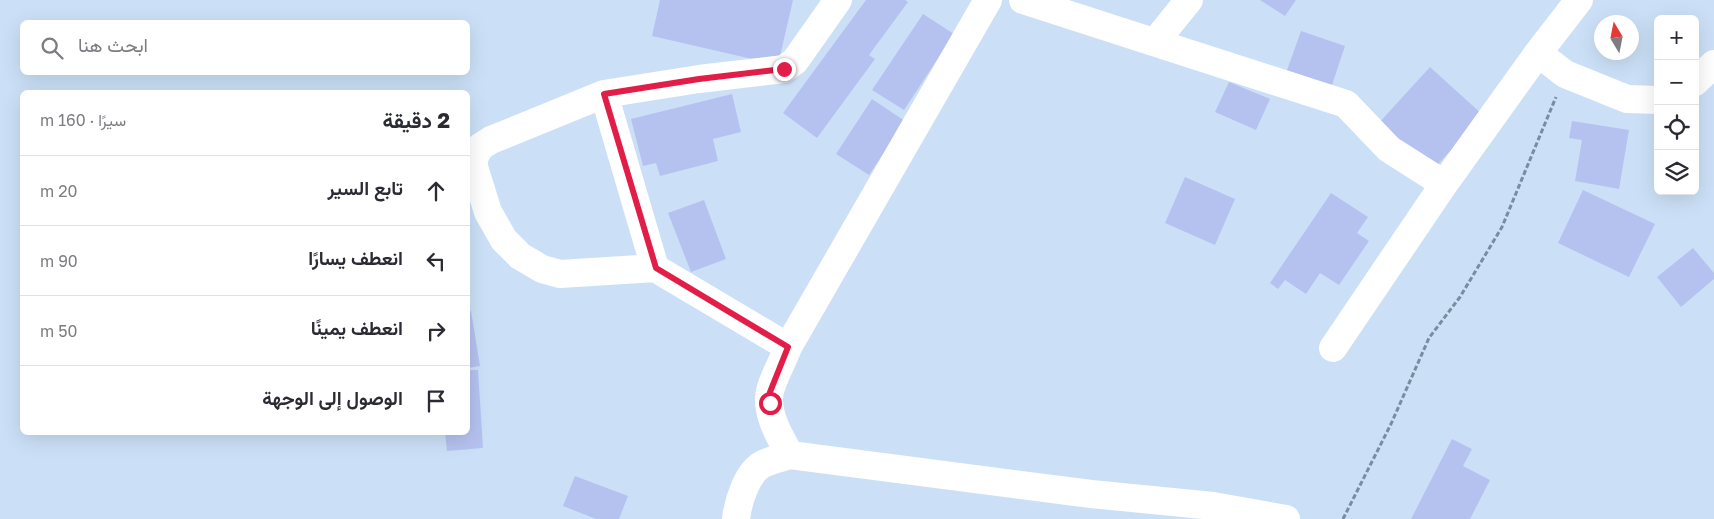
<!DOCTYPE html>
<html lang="ar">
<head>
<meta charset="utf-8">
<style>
	body { margin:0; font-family:"Golos Text",Vazirmatn,sans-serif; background:#f7f7f7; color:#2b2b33; direction:rtl }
	.controls { position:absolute; right:15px; top:15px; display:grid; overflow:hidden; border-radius:8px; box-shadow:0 5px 20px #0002 }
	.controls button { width:45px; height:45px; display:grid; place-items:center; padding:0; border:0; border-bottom:1px solid #e1e1e2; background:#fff; color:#2b2b33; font:25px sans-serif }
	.compass { position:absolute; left:1594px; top:15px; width:45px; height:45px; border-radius:50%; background:#fff; box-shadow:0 5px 20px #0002; rotate:350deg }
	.stop { position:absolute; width:15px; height:15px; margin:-11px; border:4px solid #e11d48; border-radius:50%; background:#fff }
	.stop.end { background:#e11d48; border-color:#fff; box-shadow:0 1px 5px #0008 }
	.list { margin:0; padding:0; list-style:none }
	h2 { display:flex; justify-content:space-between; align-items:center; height:65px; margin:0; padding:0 20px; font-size:21px }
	h2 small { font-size:16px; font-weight:400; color:#7c7c81 }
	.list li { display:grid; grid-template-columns:32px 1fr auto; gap:15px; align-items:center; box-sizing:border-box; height:70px; padding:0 20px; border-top:1px solid #e1e1e2 }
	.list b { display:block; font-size:19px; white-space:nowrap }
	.list em { font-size:16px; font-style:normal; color:#7c7c81 }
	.icon { flex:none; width:28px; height:28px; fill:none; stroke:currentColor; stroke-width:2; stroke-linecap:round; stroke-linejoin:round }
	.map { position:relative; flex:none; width:1714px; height:519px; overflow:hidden; direction:ltr }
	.search { position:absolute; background:#fff; box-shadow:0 5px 20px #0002; left:20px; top:20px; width:450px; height:55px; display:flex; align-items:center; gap:12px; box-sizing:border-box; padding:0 18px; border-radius:8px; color:#7c7c81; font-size:19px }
	.panel { position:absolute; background:#fff; box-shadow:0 5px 20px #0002; left:20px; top:90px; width:450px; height:345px; border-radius:8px; direction:rtl }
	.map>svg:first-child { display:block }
	.building { fill:#b5c2f0 }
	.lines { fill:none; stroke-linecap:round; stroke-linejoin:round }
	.path { stroke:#7a8c9f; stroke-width:3; stroke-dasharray:5 2.5; stroke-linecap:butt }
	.minor { stroke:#fff; stroke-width:28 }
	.route { stroke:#e11d48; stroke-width:6 }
</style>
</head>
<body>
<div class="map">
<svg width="1714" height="519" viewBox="0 0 1714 519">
	<rect width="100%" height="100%" fill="#cbe0f7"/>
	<path class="building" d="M 660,0 L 793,0 L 778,65 L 652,36 Z
		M 866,0 L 905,0 L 908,2 L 869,55 L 875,59 L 817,138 L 783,113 Z
		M 1260,0 L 1296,0 L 1285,16 Z
		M 923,14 L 954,34 L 904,110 L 872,90 Z
		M 1301,31 L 1345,46 L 1331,88 L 1286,73 Z
		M 1430,67 L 1483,115 L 1430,173 L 1377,125 Z
		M 1229,82 L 1270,99 L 1256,130 L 1215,112 Z
		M 732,94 L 741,132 L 713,139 L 718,161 L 660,176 L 656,163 L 643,166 L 631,119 Z
		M 872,99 L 905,121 L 869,175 L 836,154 Z
		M 1572,121 L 1629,130 L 1619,189 L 1575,181 L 1582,140 L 1569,138 Z
		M 1185,177 L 1235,199 L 1215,245 L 1165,223 Z
		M 1583,190 L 1655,224 L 1629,277 L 1558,243 Z
		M 1331,193 L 1368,217 L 1357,233 L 1369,241 L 1339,285 L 1320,273 L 1306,294 L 1285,280 L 1278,289 L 1270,283 Z
		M 704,200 L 726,259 L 691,272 L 668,213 Z
		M 1693,248 L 1714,273 L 1714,279 L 1681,307 L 1657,277 Z
		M 471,311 L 480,366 L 468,368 L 468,312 Z
		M 468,370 L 478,370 L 483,448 L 447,451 L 445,432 L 468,432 Z
		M 1452,439 L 1472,449 L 1463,466 L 1490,480 L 1470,519 L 1411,519 Z
		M 575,476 L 628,496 L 619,519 L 596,519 L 563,506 Z"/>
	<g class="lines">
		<path class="path" d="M 1343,519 L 1391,424 L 1429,338 L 1460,297 L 1502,227 L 1556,97"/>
		<path class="minor" d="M 1023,0 L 1346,104 L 1389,149 L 1444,184
			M 1155,42 L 1189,0
			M 1538,53 L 1565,74 L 1627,99 L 1658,100
			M 1695,82 L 1714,64
			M 604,94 L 655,268 L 560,274 L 542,269 L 520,256 L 504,240 L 488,212 L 474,167 L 474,158 L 480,147 L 491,140 L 604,94 L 699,79 L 784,69 L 795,61 L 838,0
			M 655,268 L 788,347
			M 1333,348 L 1444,184 L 1538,53 L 1579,0
			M 790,455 C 780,437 765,413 770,391 C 774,376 783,361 788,347 L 988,0
			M 736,519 C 738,502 747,472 763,464 C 771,460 781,458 790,455 L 1091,494 L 1213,506 L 1286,519"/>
	</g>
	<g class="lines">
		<path class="route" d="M 770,403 L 770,392 L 788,347 L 656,268 L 604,94 L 699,79 L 784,69"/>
	</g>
</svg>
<div class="controls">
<button>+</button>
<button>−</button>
<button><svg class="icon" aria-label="locate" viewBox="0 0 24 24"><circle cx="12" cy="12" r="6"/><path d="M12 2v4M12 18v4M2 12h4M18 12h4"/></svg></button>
<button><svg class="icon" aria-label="layers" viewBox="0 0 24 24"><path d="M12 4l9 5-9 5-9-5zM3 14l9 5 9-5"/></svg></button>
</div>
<svg class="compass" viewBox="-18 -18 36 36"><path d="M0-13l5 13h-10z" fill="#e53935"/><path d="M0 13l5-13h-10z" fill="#7c7c81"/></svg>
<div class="stop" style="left:770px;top:403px"></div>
<div class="stop end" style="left:784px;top:69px"></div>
<div class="search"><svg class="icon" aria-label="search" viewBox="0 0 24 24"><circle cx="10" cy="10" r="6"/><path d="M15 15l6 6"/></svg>ابحث هنا</div>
<section class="panel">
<h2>2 دقيقة<small>سيرًا · 160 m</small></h2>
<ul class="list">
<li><svg class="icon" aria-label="ahead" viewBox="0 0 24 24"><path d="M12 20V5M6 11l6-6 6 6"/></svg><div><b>تابع السير</b></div><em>20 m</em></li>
<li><svg class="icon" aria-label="left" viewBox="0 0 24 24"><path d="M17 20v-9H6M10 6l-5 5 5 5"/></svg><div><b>انعطف يسارًا</b></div><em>90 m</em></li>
<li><svg class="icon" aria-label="right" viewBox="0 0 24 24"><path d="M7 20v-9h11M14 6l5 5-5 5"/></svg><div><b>انعطف يمينًا</b></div><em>50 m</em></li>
<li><svg class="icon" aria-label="arrive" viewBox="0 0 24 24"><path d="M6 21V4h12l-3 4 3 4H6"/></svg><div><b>الوصول إلى الوجهة</b></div></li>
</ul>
</section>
</div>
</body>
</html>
